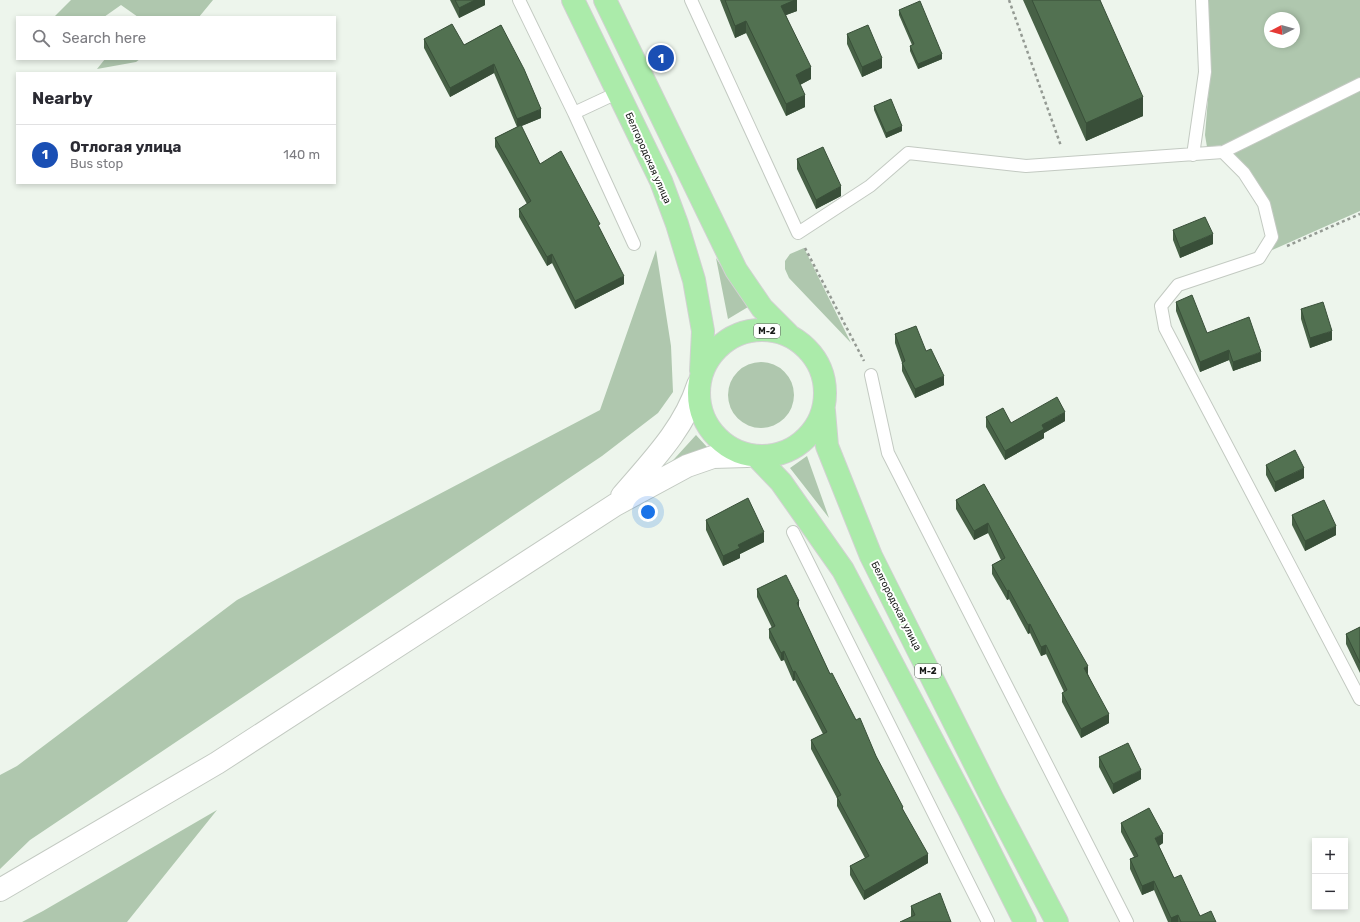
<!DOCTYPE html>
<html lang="en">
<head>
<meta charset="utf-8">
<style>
	body { margin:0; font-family:Rubik,sans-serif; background:#f7f7f7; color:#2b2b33 }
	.controls { position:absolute; right:12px; bottom:12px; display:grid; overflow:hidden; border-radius:0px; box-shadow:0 2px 6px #0003 }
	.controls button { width:36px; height:36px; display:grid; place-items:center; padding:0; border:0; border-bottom:1px solid #e1e1e2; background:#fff; color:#2b2b33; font:20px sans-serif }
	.compass { position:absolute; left:1264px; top:12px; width:36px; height:36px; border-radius:50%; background:#fff; box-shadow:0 2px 6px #0003; rotate:264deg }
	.you { position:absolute; left:648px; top:512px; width:14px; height:14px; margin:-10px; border:3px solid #fff; border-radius:50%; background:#1a73e8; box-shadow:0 0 0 6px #1a73e833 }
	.badge { display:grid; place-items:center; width:26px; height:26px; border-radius:50%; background:#0b8043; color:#fff; font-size:13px; font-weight:700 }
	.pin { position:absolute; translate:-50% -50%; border:2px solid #fff; box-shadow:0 1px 4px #0006 }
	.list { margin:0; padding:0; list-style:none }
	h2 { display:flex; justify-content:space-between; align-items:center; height:52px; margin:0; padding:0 16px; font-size:17px }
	h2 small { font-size:13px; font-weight:400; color:#7c7c81 }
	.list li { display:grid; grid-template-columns:26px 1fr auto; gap:12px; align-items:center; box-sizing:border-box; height:60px; padding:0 16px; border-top:1px solid #e1e1e2 }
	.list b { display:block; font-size:15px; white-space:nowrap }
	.list p { margin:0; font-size:13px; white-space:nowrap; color:#7c7c81 }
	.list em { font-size:13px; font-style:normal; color:#7c7c81 }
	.icon { flex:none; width:22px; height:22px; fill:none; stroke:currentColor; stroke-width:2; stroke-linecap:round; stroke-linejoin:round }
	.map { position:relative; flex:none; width:1360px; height:922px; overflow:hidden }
	.search { position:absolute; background:#fff; box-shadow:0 2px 6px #0003; left:16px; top:16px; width:320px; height:44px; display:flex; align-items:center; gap:10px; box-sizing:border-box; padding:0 14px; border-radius:0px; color:#7c7c81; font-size:15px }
	.panel { position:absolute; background:#fff; box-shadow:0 2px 6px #0003; left:16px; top:72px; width:320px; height:112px; border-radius:0px }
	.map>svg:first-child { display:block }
	.green { fill:#afc7ae; fill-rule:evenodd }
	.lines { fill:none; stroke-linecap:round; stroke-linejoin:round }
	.service-casing { stroke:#c3cac2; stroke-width:14 }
	.secondary-casing { stroke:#c3cac2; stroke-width:24 }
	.primary-casing { stroke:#d1d1d1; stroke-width:24 }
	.path { stroke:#949a93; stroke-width:2.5; stroke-dasharray:3 3; stroke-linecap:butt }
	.service { stroke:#fff; stroke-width:12 }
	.secondary { stroke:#fff; stroke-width:22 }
	.primary { stroke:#abebaa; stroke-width:22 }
	.wall { fill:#476146 }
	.shaded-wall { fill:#394f39 }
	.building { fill:#527151; stroke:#394f39 }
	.labels { text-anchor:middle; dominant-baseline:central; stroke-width:4; stroke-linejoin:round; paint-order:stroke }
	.shield { fill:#fff; stroke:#5d5f5d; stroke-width:1 }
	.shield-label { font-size:9px; font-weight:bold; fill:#171a17 }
	.street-label { font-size:10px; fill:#171a17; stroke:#fff }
</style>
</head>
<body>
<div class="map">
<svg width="1360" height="922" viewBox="0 0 1360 922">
	<rect width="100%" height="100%" fill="#edf5ec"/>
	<path class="green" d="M 71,0 L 213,0 L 199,17 L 138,17 L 121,5 L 104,17 L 54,17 Z
		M 1207,0 L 1360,0 L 1360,77 L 1223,145 L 1207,147 L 1205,135 L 1210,74 ZM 1270,18 L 1294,18 L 1294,42 L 1270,42 Z
		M 105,59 L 140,59 L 136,62 L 97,69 Z
		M 1360,89 L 1360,211 L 1268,252 L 1274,237 L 1231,153 Z
		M 804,248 L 851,343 L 789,278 L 785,269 L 785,261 L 790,254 Z
		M 656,250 L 671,346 L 673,392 L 658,413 L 602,456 L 30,840 L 0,869 L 0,775 L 17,766 L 237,600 L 600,410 Z
		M 716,258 L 748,307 L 728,319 Z
		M728 395a33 33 0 1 1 66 0a33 33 0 1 1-66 0Z
		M 696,435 L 707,447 L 666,468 Z
		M 807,456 L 829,518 L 790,468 Z
		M 217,810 L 127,922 L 22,922 L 43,911 Z"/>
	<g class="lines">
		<g class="service-casing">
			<path id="service" d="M 519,0 L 574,113
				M 691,0 L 798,233 L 870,186 L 908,153 L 1026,166 L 1223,152 L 1244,173 L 1264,204 L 1272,237 L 1259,258 L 1178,285 L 1161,306 L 1165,328 L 1360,699
				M 619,92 L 574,113 L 634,244
				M 1223,152 L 1360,84
				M 1193,155 L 1205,72 L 1202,0
				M 871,375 L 888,453 L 1127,922
				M 793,532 L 988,922"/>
		</g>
		<g class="secondary-casing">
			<path id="secondary" d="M 622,496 C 651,462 684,429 698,385
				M 0,890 L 217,763 L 615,505 L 687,466 L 713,457 L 747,456"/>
		</g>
		<g class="primary-casing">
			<path id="primary" d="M 573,0 L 661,181 L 677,224 L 694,280 L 703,331 L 701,371
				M 605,0 L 736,270 L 762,308 L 788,334
				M699 393a63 63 0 1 1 126 0a63 63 0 1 1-126 0Z
				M 824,411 L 827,446 L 871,556 L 992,798 L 1057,922
				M 757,457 L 781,482 L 843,570 L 969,810 L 1025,922"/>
		</g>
		<path class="path" d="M 1009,0 L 1061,146
			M 1287,246 L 1360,214
			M 805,248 L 864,361"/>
		<use href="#service" class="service"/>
		<use href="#secondary" class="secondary"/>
		<use href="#primary" class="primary"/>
	</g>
	<path class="wall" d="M 450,0 L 485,0 L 485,5 L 459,18 Z
		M 720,0 L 797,0 L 797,11 L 786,15 L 811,79 L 800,85 L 805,107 L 786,116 L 746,33 L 735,38 Z
		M 1023,0 L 1100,0 L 1143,116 L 1086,141 Z
		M 899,10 L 942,59 L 918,69 L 910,51 L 910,46 L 912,45 L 899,15 Z
		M 501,25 L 541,118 L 521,126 L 540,164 L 600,229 L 624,284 L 575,309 L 552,263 L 547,266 L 519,217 L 519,209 L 527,204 L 495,147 L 495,138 L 517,127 L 494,73 L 450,97 L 424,48 L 424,39 L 464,45 Z
		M 847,34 L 882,68 L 862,77 L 847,44 Z
		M 874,106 L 902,131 L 886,138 L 874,110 Z
		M 797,159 L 841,196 L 816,209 L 797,169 Z
		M 1173,230 L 1213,244 L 1180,258 L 1173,240 Z
		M 1176,302 L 1207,333 L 1261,361 L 1233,371 L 1229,360 L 1200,372 L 1176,311 Z
		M 1301,309 L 1332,340 L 1310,348 L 1301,319 Z
		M 895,334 L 926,351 L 944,385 L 915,398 L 902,371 L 902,363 L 895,343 Z
		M 986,417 L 1011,423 L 1065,421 L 1044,433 L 1044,438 L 1005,460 L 986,427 Z
		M 1266,465 L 1304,478 L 1275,492 L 1266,475 Z
		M 984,484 L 1088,674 L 1109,723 L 1081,738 L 1062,702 L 1062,693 L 1064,692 L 1046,654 L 1041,656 L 1030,633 L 1028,634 L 1009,599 L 1007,600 L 992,574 L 992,565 L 1001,560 L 988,533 L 974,540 L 956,509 L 956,500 Z
		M 1292,515 L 1336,535 L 1305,551 L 1292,525 Z
		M 706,520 L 764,542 L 740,554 L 740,558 L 723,566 L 706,530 Z
		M 757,589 L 799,608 L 830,674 L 876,756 L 903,810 L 928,863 L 864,900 L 850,875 L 850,866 L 865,858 L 837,806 L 837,798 L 811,749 L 811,740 L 823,734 L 795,680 L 793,681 L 784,660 L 781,661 L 769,638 L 769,629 L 772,628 L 757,597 Z
		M 1360,627 L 1360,673 L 1346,644 L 1346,634 Z
		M 1099,757 L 1141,779 L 1113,794 L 1099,767 Z
		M 1121,823 L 1163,843 L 1159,846 L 1174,878 L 1200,916 L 1216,922 L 1168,922 L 1154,890 L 1142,895 L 1130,869 L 1130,859 L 1134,857 L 1121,832 Z
		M 911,906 L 951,922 L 911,917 Z"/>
	<path class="shaded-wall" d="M 475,0 L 485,0 L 485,5 L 459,18 L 459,8 Z
		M 795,0 L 797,0 L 797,11 L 781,17 L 781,6 Z
		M 746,21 L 746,33 L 735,38 L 735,26 Z
		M 942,54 L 942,59 L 918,69 L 918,64 Z
		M 882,58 L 882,68 L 862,77 L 862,67 Z
		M 494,64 L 494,73 L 450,97 L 450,88 Z
		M 811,67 L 811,79 L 796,87 L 796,75 Z
		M 805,95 L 805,107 L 786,116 L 786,104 Z
		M 1143,97 L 1143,116 L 1086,141 L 1086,123 Z
		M 541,109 L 541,118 L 517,128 L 517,119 Z
		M 902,126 L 902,131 L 886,138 L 886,133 Z
		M 841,186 L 841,196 L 816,209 L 816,200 Z
		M 1213,234 L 1213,244 L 1180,258 L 1180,248 Z
		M 552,254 L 552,263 L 547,266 L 547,257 Z
		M 624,276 L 624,284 L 575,309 L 575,301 Z
		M 1332,331 L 1332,340 L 1310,348 L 1310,338 Z
		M 1229,350 L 1229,360 L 1200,372 L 1200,362 Z
		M 1261,352 L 1261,361 L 1233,371 L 1233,362 Z
		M 944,376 L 944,385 L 915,398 L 915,389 Z
		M 1065,412 L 1065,421 L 1044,433 L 1044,438 L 1005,460 L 1005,451 L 1042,425 Z
		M 1304,468 L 1304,478 L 1275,492 L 1275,482 Z
		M 988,523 L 988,533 L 974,540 L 974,531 Z
		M 1336,526 L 1336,535 L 1305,551 L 1305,541 Z
		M 764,532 L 764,542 L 740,554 L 740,558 L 723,566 L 723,556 L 738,545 Z
		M 1009,590 L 1009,599 L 1007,600 L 1007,591 Z
		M 799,601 L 799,610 L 797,603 Z
		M 1030,624 L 1030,633 L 1028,634 L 1028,625 Z
		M 1046,645 L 1046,654 L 1041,656 L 1041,647 Z
		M 784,651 L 784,660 L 781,661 L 781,653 Z
		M 1088,666 L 1088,675 L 1084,668 Z
		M 795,671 L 795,680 L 793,681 L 793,672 Z
		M 1109,714 L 1109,723 L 1081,738 L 1081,729 Z
		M 1141,770 L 1141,779 L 1113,794 L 1113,784 Z
		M 1163,834 L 1163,843 L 1155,848 L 1155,838 Z
		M 928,854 L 928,863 L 864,900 L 864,891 Z
		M 1154,881 L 1154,890 L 1142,895 L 1142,886 Z
		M 1178,915 L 1178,922 L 1171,922 L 1171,918 Z"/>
	<path class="building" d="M 455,0 L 475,0 L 459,8 Z
		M 725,0 L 795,0 L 781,6 L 811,67 L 796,75 L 805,95 L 786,104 L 746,21 L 735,26 Z
		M 1032,0 L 1100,0 L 1143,97 L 1086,123 Z
		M 920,1 L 942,54 L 918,64 L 910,46 L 914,44 L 899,10 Z
		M 452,24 L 464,45 L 501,25 L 524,69 L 541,109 L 517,119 L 494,64 L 450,88 L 424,39 Z
		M 868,25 L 882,58 L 862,67 L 847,34 Z
		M 891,99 L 902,126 L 886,133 L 874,106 Z
		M 521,125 L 540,164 L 561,151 L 600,224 L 598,225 L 624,276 L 575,301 L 552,254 L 547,257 L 519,209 L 531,201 L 495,138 Z
		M 823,147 L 841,186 L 816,200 L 797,159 Z
		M 1205,217 L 1213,234 L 1180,248 L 1173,230 Z
		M 1192,295 L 1207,333 L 1249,317 L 1261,352 L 1233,362 L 1229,350 L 1200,362 L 1176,302 Z
		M 1323,302 L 1332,331 L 1310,338 L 1301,309 Z
		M 916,326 L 926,351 L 931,349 L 944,376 L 915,389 L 902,363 L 905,361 L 895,334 Z
		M 1057,397 L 1065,412 L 1042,425 L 1044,429 L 1005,451 L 986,417 L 1003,408 L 1011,423 Z
		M 1295,450 L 1304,468 L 1275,482 L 1266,465 Z
		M 984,484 L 1088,666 L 1084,668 L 1109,714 L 1081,729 L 1062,693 L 1067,690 L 1046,645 L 1041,647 L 1030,624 L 1028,625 L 1009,590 L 1007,591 L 992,565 L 1005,558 L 988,523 L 974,531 L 956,500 Z
		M 748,498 L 764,532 L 738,545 L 740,548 L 723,556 L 706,520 Z
		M 1324,500 L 1336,526 L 1305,541 L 1292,515 Z
		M 786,575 L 799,601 L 797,603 L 830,674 L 832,673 L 856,720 L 860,718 L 876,756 L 903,807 L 902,808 L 928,854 L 864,891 L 850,866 L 869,856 L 837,797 L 841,795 L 811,740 L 827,732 L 795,671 L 793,672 L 784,651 L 781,653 L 769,629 L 775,626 L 757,589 Z
		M 1360,627 L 1360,663 L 1346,634 Z
		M 1128,743 L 1141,770 L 1113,784 L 1099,757 Z
		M 1149,808 L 1163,834 L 1155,838 L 1174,878 L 1181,875 L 1200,916 L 1211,911 L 1216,922 L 1181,922 L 1178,915 L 1171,918 L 1154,881 L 1142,886 L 1130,859 L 1138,856 L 1121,823 Z
		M 940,893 L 951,922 L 900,922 L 915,915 L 911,906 Z"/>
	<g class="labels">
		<g class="shield">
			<rect x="754" y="324" width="26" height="14" rx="3"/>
			<rect x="915" y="664" width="26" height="14" rx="3"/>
		</g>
		<g class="shield-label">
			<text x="767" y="331">М-2</text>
			<text x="928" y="671">М-2</text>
		</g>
		<g class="street-label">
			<text transform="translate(648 158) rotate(66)">Белгородская улица</text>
			<text transform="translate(896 606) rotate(63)">Белгородская улица</text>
		</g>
	</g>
</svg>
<div class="controls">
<button>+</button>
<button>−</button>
</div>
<svg class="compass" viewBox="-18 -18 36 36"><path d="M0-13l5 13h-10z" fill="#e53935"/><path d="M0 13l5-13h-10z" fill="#7c7c81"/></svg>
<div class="you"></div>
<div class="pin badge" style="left:661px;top:58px;background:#1a4fb4">1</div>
<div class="search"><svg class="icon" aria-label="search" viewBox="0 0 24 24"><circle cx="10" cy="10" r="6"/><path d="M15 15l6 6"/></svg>Search here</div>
<section class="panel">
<h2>Nearby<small></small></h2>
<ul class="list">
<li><span class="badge" style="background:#1a4fb4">1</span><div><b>Отлогая улица</b><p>Bus stop</p></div><em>140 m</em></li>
</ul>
</section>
</div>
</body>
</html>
